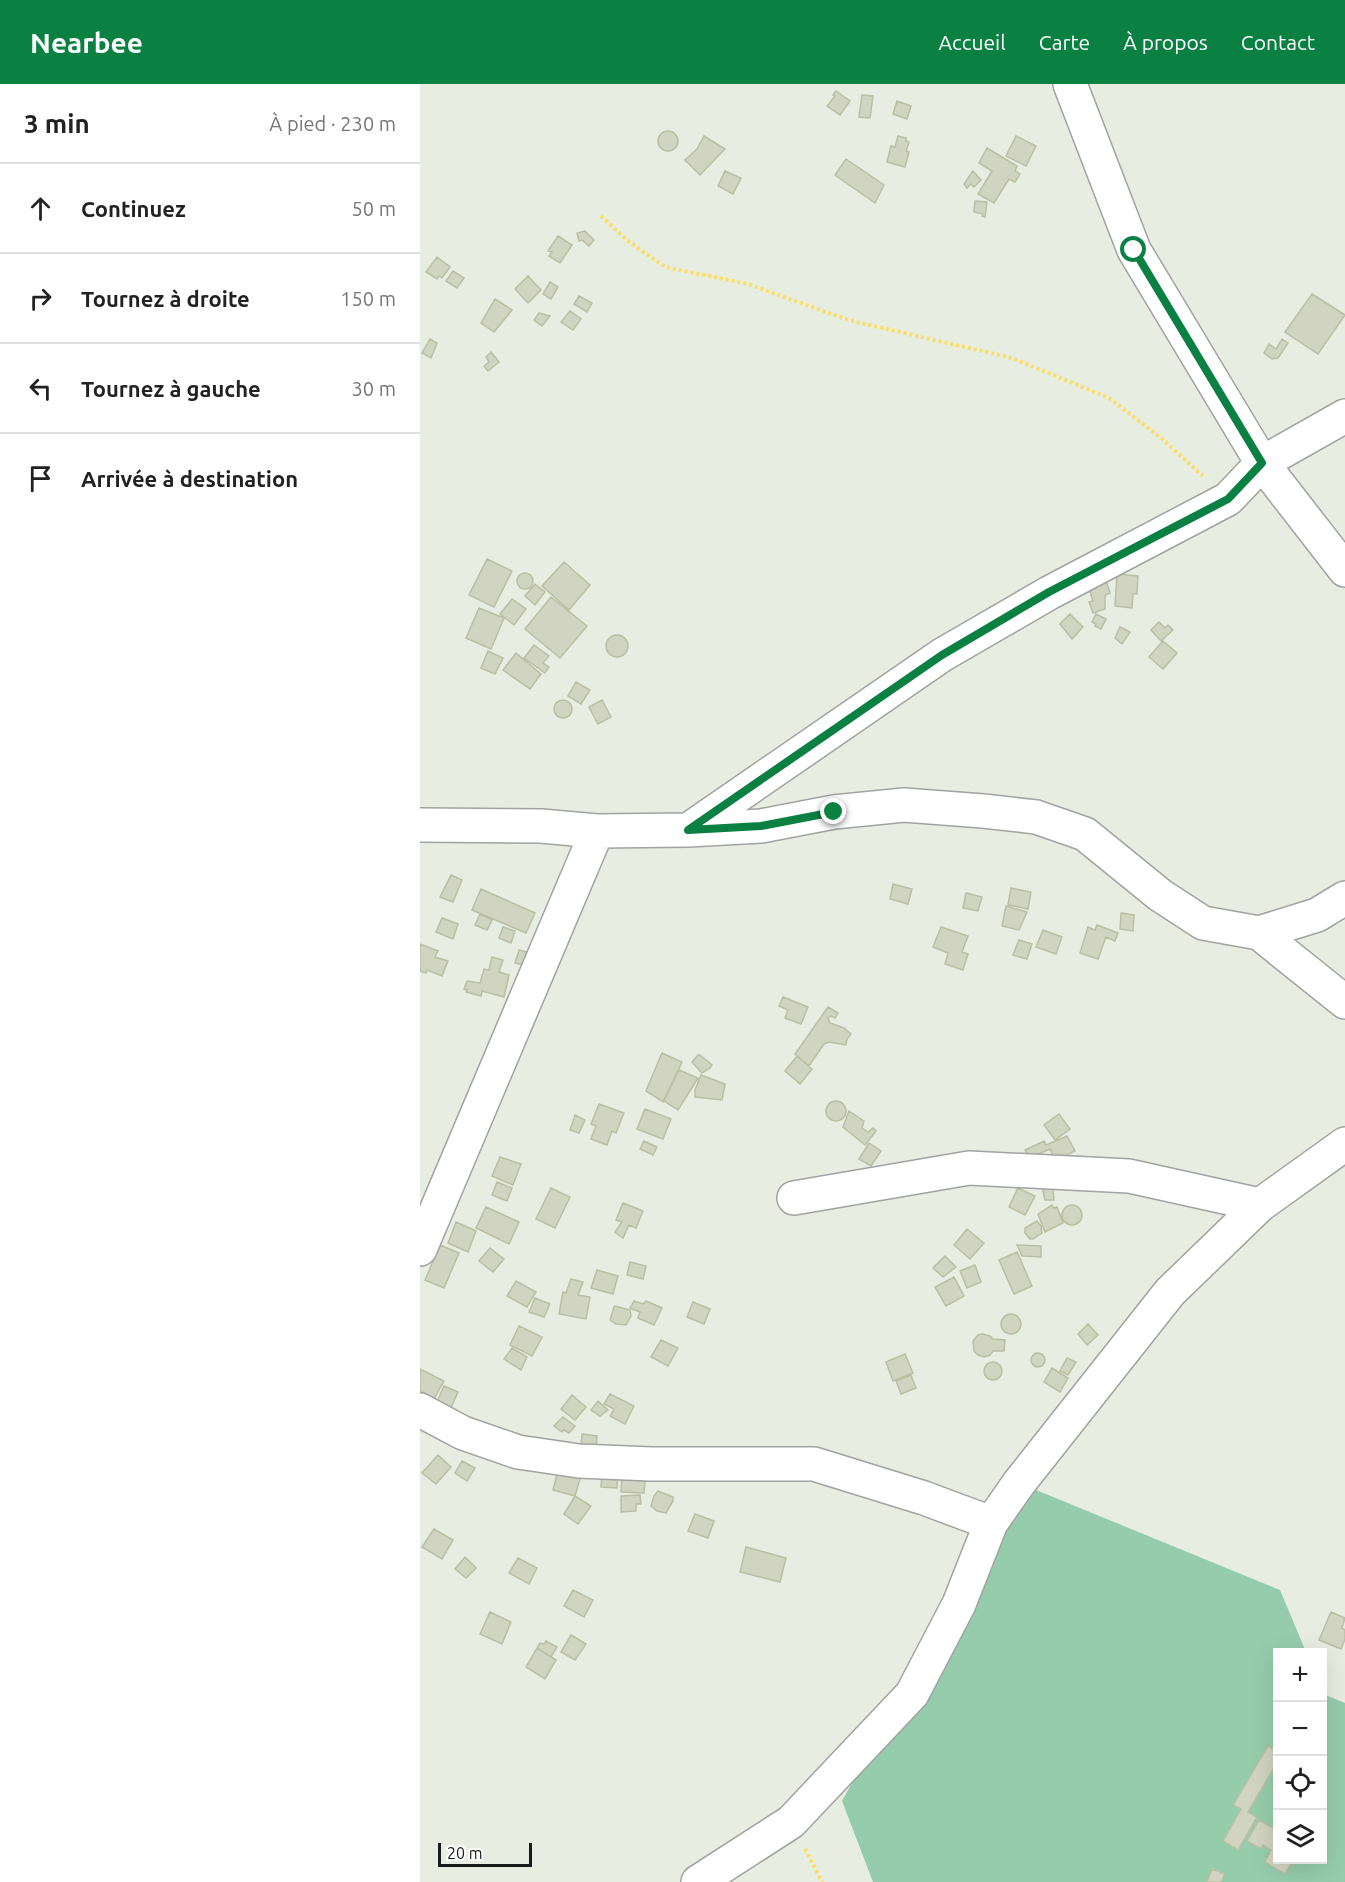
<!DOCTYPE html>
<html lang="fr">
<head>
<meta charset="utf-8">
<style>
	body { margin:0; font-family:Ubuntu,sans-serif; background:#f6f6f6; color:#222 }
	.controls { position:absolute; right:18px; bottom:18px; display:grid; overflow:hidden; border-radius:0px; box-shadow:0 6px 24px #0002 }
	.controls button { width:54px; height:54px; display:grid; place-items:center; padding:0; border:0; border-bottom:2px solid #e0e0e0; background:#fff; color:#222; font:30px sans-serif }
	.scale { position:absolute; left:18px; bottom:15px; width:94px; box-sizing:border-box; padding-left:6px; border:3px solid #1b1b1b; border-top:0; font-size:16px; line-height:21px; white-space:nowrap; color:#1b1b1b; -webkit-text-stroke:4px #fff; paint-order:stroke }
	.stop { position:absolute; width:18px; height:18px; margin:-14px; border:4px solid #0b8043; border-radius:50%; background:#fff }
	.stop.end { background:#0b8043; border-color:#fff; box-shadow:0 2px 6px #0008 }
	.list { margin:0; padding:0; list-style:none }
	h2 { display:flex; justify-content:space-between; align-items:center; height:78px; margin:0; padding:0 24px; font-size:26px }
	h2 small { font-size:20px; font-weight:400; color:#767676 }
	.list li { display:grid; grid-template-columns:39px 1fr auto; gap:18px; align-items:center; box-sizing:border-box; height:90px; padding:0 24px; border-top:2px solid #e0e0e0 }
	.list b { display:block; font-size:22px; white-space:nowrap }
	.list em { font-size:20px; font-style:normal; color:#767676 }
	.icon { flex:none; width:33px; height:33px; fill:none; stroke:currentColor; stroke-width:2; stroke-linecap:round; stroke-linejoin:round }
	.map { position:relative; flex:none; width:925px; height:1798px; overflow:hidden }
	header { display:flex; align-items:center; gap:36px; box-sizing:border-box; height:84px; padding:0 30px; background:#0b8043; color:#fff }
	header strong { font-size:28px }
	nav { display:flex; gap:33px; margin-inline-start:auto; font-size:21px }
	main { display:flex }
	aside { flex:1; background:#fff }
	.map>svg:first-child { display:block }
	.forest { fill:#95cdac }
	.building { fill:#d1d4c1; stroke:#babfa3; stroke-width:1.5 }
	.lines { fill:none; stroke-linecap:round; stroke-linejoin:round }
	.minor-casing { stroke:#a2a2a2; stroke-width:36 }
	.path { stroke:#fade65; stroke-width:4; stroke-dasharray:3 3; stroke-linecap:butt }
	.minor { stroke:#fff; stroke-width:33 }
	.route { stroke:#0b8043; stroke-width:8 }
</style>
</head>
<body>
<header>
<strong>Nearbee</strong>
<nav><a>Accueil</a><a>Carte</a><a>À propos</a><a>Contact</a></nav>
</header>
<main>
<aside>
<h2>3 min<small>À pied · 230 m</small></h2>
<ul class="list">
<li><svg class="icon" aria-label="ahead" viewBox="0 0 24 24"><path d="M12 20V5M6 11l6-6 6 6"/></svg><div><b>Continuez</b></div><em>50 m</em></li>
<li><svg class="icon" aria-label="right" viewBox="0 0 24 24"><path d="M7 20v-9h11M14 6l5 5-5 5"/></svg><div><b>Tournez à droite</b></div><em>150 m</em></li>
<li><svg class="icon" aria-label="left" viewBox="0 0 24 24"><path d="M17 20v-9H6M10 6l-5 5 5 5"/></svg><div><b>Tournez à gauche</b></div><em>30 m</em></li>
<li><svg class="icon" aria-label="arrive" viewBox="0 0 24 24"><path d="M6 21V4h12l-3 4 3 4H6"/></svg><div><b>Arrivée à destination</b></div></li>
</ul>
</aside>
<div class="map">
<svg width="925" height="1798" viewBox="0 0 925 1798">
	<rect width="100%" height="100%" fill="#e8ede1"/>
	<path class="forest" d="M 599,1399 L 860,1506 L 886,1568 L 858,1568 L 858,1776 L 902,1776 L 903,1610 L 925,1619 L 925,1798 L 453,1798 L 422,1717 Z"/>
	<path class="building" d="M 416,7 L 430,17 L 420,31 L 407,22 L 415,12 L 413,11 Z
		M 442,11 L 453,12 L 450,34 L 439,33 Z
		M 477,17 L 491,22 L 487,35 L 473,30 Z
		M238 57a10 10 0 1 1 20 0a10 10 0 1 1-20 0Z
		M 284,52 L 305,65 L 280,91 L 265,76 L 277,65 Z
		M 478,52 L 486,54 L 486,57 L 489,58 L 486,67 L 489,68 L 485,83 L 467,78 L 471,62 L 475,63 Z
		M 596,52 L 616,62 L 606,82 L 586,72 Z
		M 567,64 L 597,82 L 595,87 L 600,90 L 595,98 L 589,95 L 574,119 L 558,110 L 572,87 L 559,79 Z
		M 426,75 L 464,101 L 455,119 L 415,91 Z
		M 305,87 L 321,94 L 313,110 L 298,102 Z
		M 553,87 L 561,96 L 554,103 L 551,100 L 547,104 L 544,100 Z
		M 555,117 L 567,118 L 565,133 L 562,132 L 563,130 L 554,128 Z
		M 165,147 L 174,156 L 169,162 L 162,156 L 159,157 L 157,149 Z
		M 138,152 L 152,161 L 140,179 L 129,172 L 132,168 L 128,167 Z
		M 17,173 L 30,183 L 22,194 L 19,192 L 17,195 L 6,188 Z
		M 33,187 L 44,194 L 37,204 L 26,197 Z
		M 108,192 L 121,206 L 108,219 L 95,205 Z
		M 130,198 L 138,203 L 131,215 L 123,210 Z
		M 892,210 L 925,231 L 898,270 L 865,248 Z
		M 159,212 L 172,219 L 167,228 L 154,220 Z
		M 75,215 L 92,226 L 74,248 L 61,239 Z
		M 150,227 L 161,235 L 153,246 L 141,238 Z
		M 119,229 L 130,232 L 122,242 L 114,236 Z
		M 10,255 L 17,259 L 11,274 L 2,269 Z
		M 862,255 L 868,259 L 858,274 L 852,275 L 844,269 L 849,260 L 856,265 Z
		M 71,268 L 79,278 L 68,287 L 64,282 L 69,278 L 66,273 Z
		M 67,475 L 92,487 L 74,523 L 49,511 Z
		M 144,478 L 170,501 L 149,526 L 122,502 Z
		M97 497a8 8 0 1 1 16 0a8 8 0 1 1-16 0Z
		M 684,490 L 690,509 L 685,511 L 685,525 L 673,529 L 669,518 L 673,517 L 666,496 Z
		M 697,490 L 718,492 L 717,510 L 713,510 L 712,524 L 695,522 Z
		M 115,500 L 125,508 L 115,521 L 105,512 Z
		M 131,513 L 167,542 L 140,574 L 105,545 Z
		M 92,515 L 106,525 L 94,541 L 80,530 Z
		M 59,524 L 84,534 L 71,565 L 46,554 Z
		M 650,530 L 663,543 L 652,555 L 640,540 Z
		M 676,530 L 686,535 L 681,545 L 675,542 L 676,540 L 672,538 Z
		M 739,538 L 745,544 L 748,541 L 753,546 L 741,557 L 731,546 Z
		M 700,543 L 710,548 L 702,560 L 695,554 Z
		M186 562a11 11 0 1 1 22 0a11 11 0 1 1-22 0Z
		M 743,557 L 757,569 L 743,585 L 729,573 Z
		M 114,561 L 129,572 L 123,579 L 129,583 L 125,589 L 104,574 Z
		M 68,567 L 83,574 L 75,590 L 61,584 Z
		M 96,569 L 121,590 L 110,605 L 83,586 Z
		M 156,598 L 170,606 L 161,620 L 148,612 Z
		M134 625a9 9 0 1 1 18 0a9 9 0 1 1-18 0Z
		M 182,616 L 191,633 L 178,640 L 169,623 Z
		M 31,791 L 42,796 L 33,818 L 20,813 Z
		M 473,800 L 492,805 L 488,820 L 470,815 Z
		M 591,804 L 611,808 L 608,825 L 588,821 Z
		M 61,805 L 115,829 L 106,849 L 52,826 Z
		M 546,809 L 562,813 L 558,827 L 543,824 Z
		M 586,822 L 607,828 L 599,846 L 582,842 Z
		M 701,829 L 714,831 L 713,847 L 700,845 Z
		M 60,830 L 72,836 L 67,846 L 55,841 Z
		M 22,834 L 38,840 L 33,855 L 16,848 Z
		M 677,841 L 698,849 L 695,857 L 686,853 L 678,875 L 660,869 L 668,843 L 675,846 Z
		M 83,843 L 95,847 L 91,859 L 79,854 Z
		M 521,843 L 548,852 L 542,868 L 548,870 L 543,886 L 525,880 L 528,869 L 513,863 Z
		M 623,846 L 642,853 L 636,870 L 616,863 Z
		M 599,856 L 612,860 L 607,875 L 593,871 Z
		M 0,860 L 18,867 L 15,873 L 28,877 L 22,892 L 7,886 L 6,889 L 0,887 Z
		M 99,866 L 115,870 L 111,883 L 95,879 Z
		M 72,873 L 83,876 L 79,888 L 89,891 L 84,913 L 62,907 L 61,912 L 46,908 L 47,906 L 44,905 L 47,897 L 60,899 L 64,885 L 69,886 Z
		M 363,913 L 388,923 L 381,940 L 365,934 L 368,926 L 359,922 Z
		M 408,923 L 418,929 L 415,934 L 411,932 L 408,934 L 410,939 L 424,944 L 431,950 L 427,955 L 426,961 L 409,958 L 404,960 L 389,982 L 375,970 Z
		M 242,969 L 262,978 L 243,1018 L 226,1007 Z
		M 278,971 L 280,971 L 292,981 L 290,984 L 282,989 L 272,978 Z
		M 377,972 L 392,985 L 380,1000 L 365,987 Z
		M 259,986 L 278,994 L 258,1026 L 244,1017 Z
		M 281,991 L 305,1000 L 302,1016 L 275,1013 L 275,1006 Z
		M406 1027a10 10 0 1 1 20 0a10 10 0 1 1-20 0Z
		M 179,1020 L 204,1029 L 196,1049 L 192,1047 L 187,1061 L 171,1055 L 176,1042 L 171,1040 Z
		M 225,1025 L 251,1035 L 243,1055 L 217,1045 Z
		M 429,1027 L 444,1037 L 442,1044 L 448,1048 L 453,1044 L 456,1047 L 445,1061 L 423,1043 Z
		M 639,1030 L 650,1045 L 635,1056 L 624,1041 Z
		M 155,1031 L 165,1036 L 159,1049 L 150,1046 Z
		M 647,1052 L 655,1067 L 635,1077 L 630,1065 L 614,1072 L 613,1081 L 605,1066 L 624,1057 L 626,1061 Z
		M 224,1057 L 237,1063 L 233,1071 L 220,1065 Z
		M 449,1059 L 461,1067 L 451,1082 L 439,1075 Z
		M 80,1073 L 101,1080 L 93,1101 L 72,1092 Z
		M 77,1098 L 92,1104 L 87,1117 L 72,1111 Z
		M 622,1103 L 633,1103 L 634,1116 L 625,1116 Z
		M 131,1104 L 150,1113 L 135,1144 L 116,1135 Z
		M 598,1104 L 615,1112 L 605,1131 L 589,1123 Z
		M 203,1119 L 223,1127 L 216,1144 L 209,1141 L 203,1154 L 195,1148 L 202,1138 L 196,1136 Z
		M642 1131a10 10 0 1 1 20 0a10 10 0 1 1-20 0Z
		M 632,1121 L 634,1124 L 637,1123 L 643,1139 L 625,1148 L 618,1130 Z
		M 66,1123 L 99,1138 L 89,1160 L 56,1144 Z
		M 617,1137 L 621,1142 L 622,1149 L 613,1155 L 610,1155 L 605,1149 L 605,1144 Z
		M 36,1138 L 56,1147 L 48,1168 L 28,1159 Z
		M 547,1145 L 564,1159 L 550,1175 L 534,1161 Z
		M 20,1161 L 39,1169 L 24,1204 L 5,1196 Z
		M 597,1161 L 621,1162 L 621,1173 L 602,1172 Z
		M 70,1164 L 84,1175 L 73,1188 L 59,1177 Z
		M 597,1168 L 612,1202 L 594,1210 L 579,1176 Z
		M 525,1172 L 536,1183 L 523,1193 L 513,1184 Z
		M 210,1178 L 226,1182 L 223,1195 L 207,1191 Z
		M 555,1181 L 561,1198 L 547,1204 L 540,1187 Z
		M 177,1186 L 198,1192 L 193,1210 L 171,1204 Z
		M 534,1193 L 544,1212 L 526,1222 L 515,1203 Z
		M 151,1195 L 163,1198 L 158,1211 L 170,1213 L 166,1235 L 139,1230 L 143,1208 L 146,1209 Z
		M 96,1197 L 116,1208 L 107,1223 L 87,1212 Z
		M 115,1214 L 130,1220 L 124,1233 L 109,1228 Z
		M 214,1217 L 223,1220 L 226,1217 L 242,1224 L 234,1241 L 218,1234 L 220,1228 L 210,1224 Z
		M 273,1218 L 290,1225 L 284,1240 L 267,1233 Z
		M 195,1222 L 210,1226 L 211,1232 L 206,1241 L 196,1240 L 190,1236 L 194,1223 Z
		M581 1240a10 10 0 1 1 20 0a10 10 0 1 1-20 0Z
		M 668,1240 L 678,1251 L 667,1261 L 658,1250 Z
		M 99,1242 L 122,1253 L 112,1272 L 90,1261 Z
		M 562,1250 L 570,1252 L 573,1255 L 585,1256 L 584,1267 L 573,1267 L 570,1271 L 564,1273 L 558,1271 L 554,1267 L 553,1257 L 558,1251 Z
		M 241,1256 L 258,1264 L 248,1282 L 231,1273 Z
		M 92,1264 L 107,1273 L 101,1286 L 84,1275 Z
		M611 1276a7 7 0 1 1 14 0a7 7 0 1 1-14 0Z
		M 485,1270 L 493,1289 L 473,1297 L 466,1278 Z
		M 647,1274 L 656,1278 L 648,1291 L 640,1287 Z
		M564 1287a9 9 0 1 1 18 0a9 9 0 1 1-18 0Z
		M 632,1284 L 648,1294 L 640,1308 L 624,1298 Z
		M 0,1285 L 24,1297 L 14,1315 L 0,1307 Z
		M 491,1291 L 496,1304 L 481,1310 L 476,1297 Z
		M 24,1302 L 38,1308 L 31,1324 L 17,1318 Z
		M 190,1310 L 214,1322 L 205,1340 L 190,1332 L 194,1325 L 184,1320 Z
		M 152,1311 L 166,1323 L 155,1336 L 141,1325 Z
		M 178,1317 L 188,1326 L 180,1332 L 171,1326 Z
		M 143,1333 L 155,1342 L 149,1349 L 144,1346 L 142,1348 L 134,1342 Z
		M 162,1350 L 177,1352 L 176,1366 L 161,1364 Z
		M 18,1371 L 31,1383 L 16,1400 L 2,1389 Z
		M 42,1377 L 55,1384 L 47,1397 L 35,1389 Z
		M 139,1382 L 162,1388 L 155,1412 L 133,1406 Z
		M 182,1386 L 198,1388 L 197,1404 L 181,1403 Z
		M 202,1387 L 226,1388 L 224,1409 L 201,1408 Z
		M 238,1407 L 253,1413 L 253,1417 L 246,1429 L 237,1427 L 231,1422 L 234,1412 Z
		M 220,1411 L 221,1420 L 216,1420 L 216,1427 L 201,1428 L 201,1412 Z
		M 155,1412 L 171,1422 L 158,1440 L 144,1430 Z
		M 275,1430 L 294,1437 L 288,1454 L 268,1447 Z
		M 14,1445 L 33,1456 L 22,1475 L 2,1463 Z
		M 326,1463 L 366,1474 L 360,1498 L 320,1488 Z
		M 45,1473 L 56,1484 L 46,1494 L 35,1485 Z
		M 98,1474 L 117,1484 L 109,1500 L 89,1489 Z
		M 153,1506 L 173,1516 L 164,1533 L 144,1522 Z
		M 70,1528 L 91,1538 L 82,1560 L 60,1550 Z
		M 911,1528 L 925,1534 L 922,1544 L 925,1546 L 925,1555 L 921,1565 L 899,1556 Z
		M 151,1551 L 166,1560 L 155,1576 L 141,1568 Z
		M 126,1557 L 137,1563 L 131,1573 L 117,1564 L 120,1559 L 124,1560 Z
		M 117,1564 L 136,1576 L 125,1595 L 106,1583 Z
		M 848,1662 L 858,1668 L 858,1677 L 828,1728 L 837,1733 L 818,1766 L 803,1757 L 821,1725 L 813,1721 Z
		M 839,1736 L 858,1747 L 858,1776 L 877,1776 L 874,1781 L 871,1780 L 865,1790 L 845,1778 L 851,1766 L 843,1761 L 841,1765 L 827,1757 Z
		M 792,1785 L 805,1790 L 801,1798 L 787,1798 Z"/>
	<g class="lines">
		<g class="minor-casing">
			<path id="minor" d="M 650,0 L 714,166 L 842,379 L 925,486
				M 0,741 L 121,742 L 177,747 L 268,746 L 341,742 L 414,728 L 484,721 L 563,727 L 616,733 L 665,750 L 740,811 L 783,839 L 839,849 L 897,831 L 925,814
				M 268,746 L 522,571 L 629,509 L 808,415 L 842,379 L 925,332
				M 839,849 L 925,918
				M 374,1114 L 549,1084 L 709,1092 L 840,1121
				M 0,1165 L 177,747
				M 0,1326 L 43,1349 L 98,1368 L 159,1377 L 231,1380 L 394,1380 L 504,1414 L 571,1439
				M 278,1798 L 371,1738 L 492,1610 L 539,1520 L 571,1439 L 599,1399 L 750,1208 L 840,1121 L 925,1060"/>
		</g>
		<path class="path" d="M 181,132 L 208,157 L 245,183 L 328,200 L 428,236 L 592,274 L 689,314 L 741,354 L 783,392
			M 385,1765 L 402,1798"/>
		<use href="#minor" class="minor"/>
	</g>
	<g class="lines">
		<path class="route" d="M 414,728 L 341,742 L 268,746 L 522,571 L 629,508 L 808,415 L 842,379 L 714,166"/>
	</g>
</svg>
<div class="controls">
<button>+</button>
<button>−</button>
<button><svg class="icon" aria-label="locate" viewBox="0 0 24 24"><circle cx="12" cy="12" r="6"/><path d="M12 2v4M12 18v4M2 12h4M18 12h4"/></svg></button>
<button><svg class="icon" aria-label="layers" viewBox="0 0 24 24"><path d="M12 4l9 5-9 5-9-5zM3 14l9 5 9-5"/></svg></button>
</div>
<div class="scale">20 m</div>
<div class="stop" style="left:714px;top:166px"></div>
<div class="stop end" style="left:414px;top:728px"></div>
</div>
</main>
</body>
</html>
